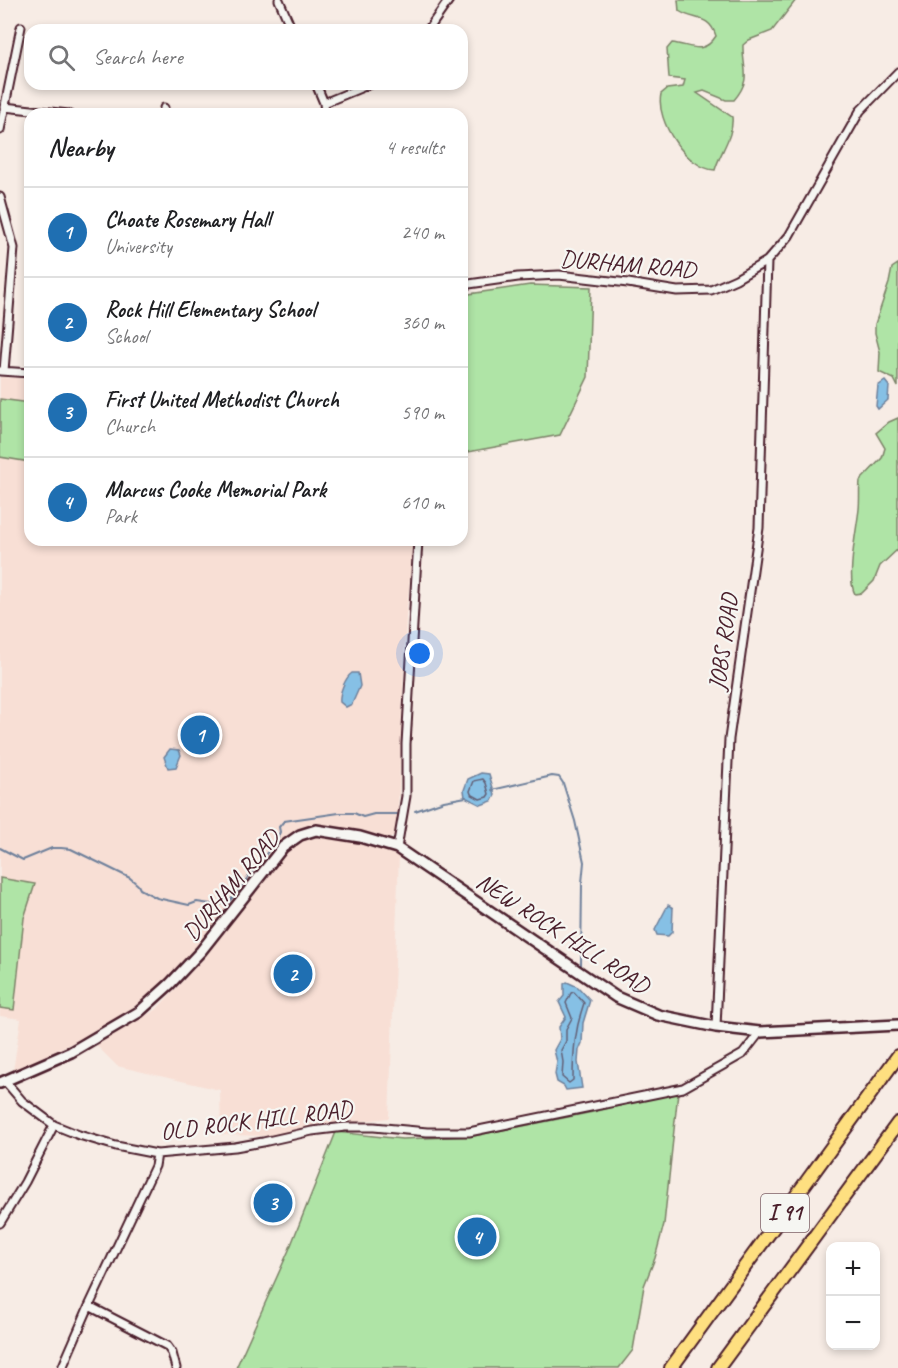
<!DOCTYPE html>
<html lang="en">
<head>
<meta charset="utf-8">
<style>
	body { margin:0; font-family:Caveat,sans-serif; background:#f6f6f6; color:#202124 }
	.controls { position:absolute; right:18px; bottom:18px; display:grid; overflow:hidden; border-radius:12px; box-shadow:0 3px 9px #0003 }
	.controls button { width:54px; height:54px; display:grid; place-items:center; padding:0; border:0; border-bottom:2px solid #e0e0e0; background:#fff; color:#202124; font:30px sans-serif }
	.you { position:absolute; left:420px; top:654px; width:21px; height:21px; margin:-15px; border:4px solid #fff; border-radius:50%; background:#1a73e8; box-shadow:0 0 0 9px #1a73e833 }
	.badge { display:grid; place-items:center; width:39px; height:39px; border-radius:50%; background:#1f6fb2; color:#fff; font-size:20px; font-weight:700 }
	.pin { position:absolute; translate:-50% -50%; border:3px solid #fff; box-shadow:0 2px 6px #0006 }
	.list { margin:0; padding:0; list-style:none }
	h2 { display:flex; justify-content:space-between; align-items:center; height:78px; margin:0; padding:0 24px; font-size:26px }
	h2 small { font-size:20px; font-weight:400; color:#757577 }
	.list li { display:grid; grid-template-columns:39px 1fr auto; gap:18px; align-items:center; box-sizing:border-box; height:90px; padding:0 24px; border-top:2px solid #e0e0e0 }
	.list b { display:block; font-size:22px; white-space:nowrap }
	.list p { margin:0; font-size:20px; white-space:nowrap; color:#757577 }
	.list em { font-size:20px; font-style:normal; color:#757577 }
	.icon { flex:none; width:33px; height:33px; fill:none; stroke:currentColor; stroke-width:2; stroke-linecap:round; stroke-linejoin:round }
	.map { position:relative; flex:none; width:898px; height:1368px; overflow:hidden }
	.search { position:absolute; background:#fff; box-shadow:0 3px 9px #0003; left:24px; top:24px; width:444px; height:66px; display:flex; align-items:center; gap:15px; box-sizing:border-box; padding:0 21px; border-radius:18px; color:#757577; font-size:22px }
	.panel { position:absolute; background:#fff; box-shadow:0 3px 9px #0003; left:24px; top:108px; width:444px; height:438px; border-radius:18px }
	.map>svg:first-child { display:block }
	.built { fill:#f8dfd5 }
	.green { fill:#afe4a6; stroke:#7c8268; stroke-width:1.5 }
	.water { fill:#86c0e5; stroke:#6e809b; stroke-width:1.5 }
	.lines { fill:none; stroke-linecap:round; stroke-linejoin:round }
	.shore { stroke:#625f75; stroke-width:1.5 }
	.stream { stroke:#6e809b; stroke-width:2 }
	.street-casing { stroke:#4a1f2b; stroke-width:11 }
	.secondary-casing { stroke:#4a1f2b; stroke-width:14 }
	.highway-casing { stroke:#4a1f2b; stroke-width:16 }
	.street { stroke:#f6f6f2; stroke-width:7 }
	.secondary { stroke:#f6f6f2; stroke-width:9 }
	.highway { stroke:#fedf80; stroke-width:12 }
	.labels { text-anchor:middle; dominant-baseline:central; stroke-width:4.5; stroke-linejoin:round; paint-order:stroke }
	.shield { fill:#f6f6f2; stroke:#7e6067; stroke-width:1.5 }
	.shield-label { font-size:22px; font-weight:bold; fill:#4a1f2b }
	.street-label { font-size:24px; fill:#4a1f2b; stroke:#f6f6f2 }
</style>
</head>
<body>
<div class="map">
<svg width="898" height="1368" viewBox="0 0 898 1368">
	<rect width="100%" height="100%" fill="#f7ece5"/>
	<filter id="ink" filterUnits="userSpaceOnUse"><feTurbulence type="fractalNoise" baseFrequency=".0167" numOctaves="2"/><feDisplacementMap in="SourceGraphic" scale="12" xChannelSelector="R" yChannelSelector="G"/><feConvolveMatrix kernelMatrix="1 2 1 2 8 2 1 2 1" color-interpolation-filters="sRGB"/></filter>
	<g filter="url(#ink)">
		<path class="built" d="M 0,377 L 30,379 L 30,540 L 414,540 L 406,616 L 398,810 L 396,832 L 393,837 L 385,840 L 330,826 L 315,827 L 289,837 L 278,845 L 235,904 L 161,986 L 118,1019 L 87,1036 L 13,1071 L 21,1019 L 0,1016 Z
			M 321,833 L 371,844 L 399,855 L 389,1118 L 318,1126 L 275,1136 L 221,1135 L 220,1090 L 117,1066 L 95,1044 L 156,1010 L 204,958 L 297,839 Z"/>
		<path class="green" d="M 678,0 L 796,0 L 772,31 L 749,40 L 743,45 C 742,69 753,78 734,100 L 726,100 L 704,91 L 697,93 L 732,117 C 734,136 720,152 715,170 C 687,169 655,121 661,94 L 667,89 L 683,87 L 685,80 L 669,78 L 667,49 L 672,43 C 691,45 703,56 716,36 C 709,14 694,21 679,11 Z
			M 898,264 L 898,387 L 894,379 L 879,372 L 880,352 L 875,333 L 875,324 L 889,283 L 892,268 Z
			M 530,285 L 591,287 L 588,377 L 560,435 L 462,453 L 462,295 Z
			M 0,399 L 30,403 L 30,462 L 0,457 Z
			M 898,418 L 898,549 L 880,566 L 874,581 L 862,593 L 855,594 C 846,579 857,528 859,509 C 860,500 859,490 860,481 L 882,458 L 885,448 L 876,433 L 889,422 Z
			M 0,878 L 35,884 L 24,918 L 14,1010 L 0,1008 Z
			M 678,1092 L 664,1224 L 655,1258 L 644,1286 L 633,1350 L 619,1368 L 236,1368 L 289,1250 L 336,1132 L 402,1139 L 473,1136 L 593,1112 Z"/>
		<path class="water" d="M 885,381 L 889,386 L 888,400 L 878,409 L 876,406 L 878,386 Z
			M 352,673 L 358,673 L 360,686 L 352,704 L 346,707 L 340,702 C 339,693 345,678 352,673 Z
			M 170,749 L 179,750 L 181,755 L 176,767 L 168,768 L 164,757 Z
			M 481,773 L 489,774 L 495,795 L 492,801 L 481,805 L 465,797 L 464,790 L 468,779 Z
			M 668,905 L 673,908 L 672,932 L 668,936 L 657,935 L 655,930 Z
			M 567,982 L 578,987 L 590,1000 L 583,1023 L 582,1043 L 579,1050 L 578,1062 L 582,1088 L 566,1090 L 564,1086 L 557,1082 L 555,1074 L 557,1062 L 554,1050 L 560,1039 L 559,1027 L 566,1017 L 559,1002 L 564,996 L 564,984 Z"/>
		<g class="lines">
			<path class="shore" d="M 483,779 L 486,783 L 489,794 L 487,797 L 480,799 L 471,794 L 470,791 L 474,781 Z
				M 574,992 L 584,1003 C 575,1029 573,1052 573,1080 L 569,1083 L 562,1077 L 563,1062 L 561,1050 L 566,1041 L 566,1029 L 572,1018 L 566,1003 L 571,993 Z"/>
			<path class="stream" d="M 492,790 L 552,776 L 559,777 L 563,783 L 575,821 L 584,862 L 582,883 L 581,965
				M 415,811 L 444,801 L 466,797
				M 0,848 L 23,860 L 52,848 L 61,848 L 71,849 L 130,878 L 138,885 L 140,889 L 157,898 L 189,905 L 197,902 L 217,905 L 229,902 L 276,841 L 280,832 L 279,827 L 284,821 L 339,813 L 354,813 L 363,817 L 374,814 L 397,814"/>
			<g class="street-casing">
				<path id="street" d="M 279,0 L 292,30
					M 428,30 L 449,0
					M 316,84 L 324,103 L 325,114
					M 324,103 L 370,84
					M 4,107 L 69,114
					M 163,114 L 164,108
					M 0,130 L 21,27
					M 0,197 L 14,248 L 4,371
					M 462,285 L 518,277 L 559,275 L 628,283 L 677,291 L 711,290 L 736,279 L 767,261 L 789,236 L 860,111 L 898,72
					M 0,371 L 30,373
					M 397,848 L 406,796 L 406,744 L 418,540
					M 716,1027 L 729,739 L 759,528 L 767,261
					M 5,1081 L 22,1101 L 54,1125 L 79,1135 L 116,1146 L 157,1154 L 235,1147 L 263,1142 L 312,1131 L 345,1127 L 374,1127 L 427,1132 L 469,1132 L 683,1088 L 743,1054 L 760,1032
					M 0,1223 L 25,1182 L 54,1125
					M 89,1306 L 155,1166 L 157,1154
					M 62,1368 L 89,1306 L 167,1346 L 172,1353 L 176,1368"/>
			</g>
			<g class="secondary-casing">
				<path id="secondary" d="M 0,1083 L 71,1052 L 139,1012 L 170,984 L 201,951 L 283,847 L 300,835 L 316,830 L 360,837 L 397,848 L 616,997 L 658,1015 L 716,1027 L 760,1032 L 898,1025"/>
			</g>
			<g class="highway-casing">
				<path id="highway" d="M 671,1368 L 898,1056
					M 718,1368 L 898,1123"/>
			</g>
			<use href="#street" class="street"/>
			<use href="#secondary" class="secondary"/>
			<use href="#highway" class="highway"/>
		</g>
	</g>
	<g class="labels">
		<rect class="shield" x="761" y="1194" width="48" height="38" rx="4.5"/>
		<g class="shield-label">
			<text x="785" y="1213">I 91</text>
		</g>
		<g class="street-label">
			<text transform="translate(628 264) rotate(5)">DURHAM ROAD</text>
			<text transform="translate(723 642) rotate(-82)">JOBS ROAD</text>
			<text transform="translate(231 885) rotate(-50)">DURHAM ROAD</text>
			<text transform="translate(563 933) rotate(33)">NEW ROCK HILL ROAD</text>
			<text transform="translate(256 1120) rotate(-7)">OLD ROCK HILL ROAD</text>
		</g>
	</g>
</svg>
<div class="controls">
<button>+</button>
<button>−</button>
</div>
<div class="you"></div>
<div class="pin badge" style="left:200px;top:735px">1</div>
<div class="pin badge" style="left:293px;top:974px">2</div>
<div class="pin badge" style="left:273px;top:1203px">3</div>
<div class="pin badge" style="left:477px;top:1237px">4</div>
<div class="search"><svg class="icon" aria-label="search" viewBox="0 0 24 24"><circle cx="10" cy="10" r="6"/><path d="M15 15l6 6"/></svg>Search here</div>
<section class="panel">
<h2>Nearby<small>4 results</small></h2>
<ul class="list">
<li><span class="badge">1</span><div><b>Choate Rosemary Hall</b><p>University</p></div><em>240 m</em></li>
<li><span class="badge">2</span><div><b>Rock Hill Elementary School</b><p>School</p></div><em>360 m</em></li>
<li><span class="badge">3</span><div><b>First United Methodist Church</b><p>Church</p></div><em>590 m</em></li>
<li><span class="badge">4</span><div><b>Marcus Cooke Memorial Park</b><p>Park</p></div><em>610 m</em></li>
</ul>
</section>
</div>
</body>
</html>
